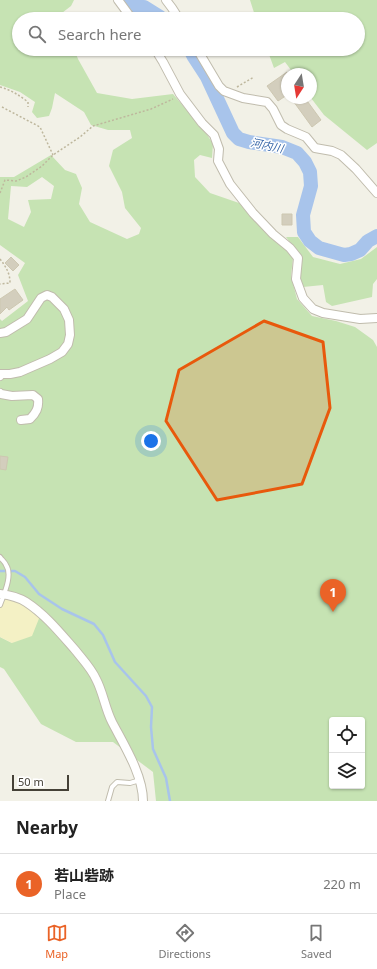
<!DOCTYPE html>
<html lang="en">
<head>
<meta charset="utf-8">
<style>
	body { margin:0; font-family:"Noto Sans","Noto Sans JP",sans-serif; background:#f6f6f6; color:#222 }
	.controls { position:absolute; right:12px; bottom:12px; display:grid; overflow:hidden; border-radius:4px; box-shadow:0 1px 3px #0004 }
	.controls button { width:36px; height:36px; display:grid; place-items:center; padding:0; border:0; border-bottom:1px solid #e0e0e0; background:#fff; color:#222; font:20px sans-serif }
	.compass { position:absolute; left:281px; top:68px; width:36px; height:36px; border-radius:50%; background:#fff; box-shadow:0 1px 3px #0004; rotate:192deg }
	.scale { position:absolute; left:12px; bottom:10px; width:57px; box-sizing:border-box; padding-left:4px; border:2px solid #454137; border-top:0; font-size:11px; line-height:14px; white-space:nowrap; color:#454137; -webkit-text-stroke:3px #fff; paint-order:stroke }
	.you { position:absolute; left:151px; top:441px; width:14px; height:14px; margin:-10px; border:3px solid #fff; border-radius:50%; background:#1a73e8; box-shadow:0 0 0 6px #1a73e833 }
	.badge { display:grid; place-items:center; width:26px; height:26px; border-radius:50%; background:#ea6327; color:#fff; font-size:13px; font-weight:700 }
	.pin { position:absolute; translate:-50% -33px; filter:drop-shadow(0 1px 2px #0008) }
	.pin::after { content:''; position:absolute; top:21px; width:14px; height:12px; background:inherit; clip-path:polygon(0 0,100% 0,50% 100%) }
	.list { margin:0; padding:0; list-style:none }
	h2 { display:flex; justify-content:space-between; align-items:center; height:52px; margin:0; padding:0 16px; font-size:17px }
	h2 small { font-size:13px; font-weight:400; color:#767676 }
	.list li { display:grid; grid-template-columns:26px 1fr auto; gap:12px; align-items:center; box-sizing:border-box; height:60px; padding:0 16px; border-top:1px solid #e0e0e0 }
	.list b { display:block; font-size:15px; white-space:nowrap }
	.list p { margin:0; font-size:13px; white-space:nowrap; color:#767676 }
	.list em { font-size:13px; font-style:normal; color:#767676 }
	.icon { flex:none; width:22px; height:22px; fill:none; stroke:currentColor; stroke-width:2; stroke-linecap:round; stroke-linejoin:round }
	.map { position:relative; flex:none; width:377px; height:801px; overflow:hidden }
	.search { position:absolute; background:#fff; box-shadow:0 1px 3px #0004; left:12px; right:12px; top:12px; height:44px; display:flex; align-items:center; gap:10px; box-sizing:border-box; padding:0 14px; border-radius:22px; color:#767676; font-size:15px }
	.sheet { height:112px; background:#fff }
	nav { display:flex; justify-content:space-around; align-items:center; box-sizing:border-box; height:56px; border-top:1px solid #e0e0e0; background:#fff; font-size:11px; color:#767676 }
	nav a { display:grid; justify-items:center; gap:2px }
	nav .on { color:#ea6327 }
	.map>svg:first-child { display:block }
	.green { fill:#c6e3b3; fill-rule:evenodd }
	.sand { fill:#f4f1c5 }
	.lines { fill:none; stroke-linecap:round; stroke-linejoin:round }
	.stream { stroke:#a8c4eb; stroke-width:2.5 }
	.river { stroke:#a8c4eb; stroke-width:14 }
	.building { fill:#d3cebd; stroke:#cdc7b1 }
	.lane-casing { stroke:#c0bcad; stroke-width:6 }
	.street-casing { stroke:#c0bcad; stroke-width:10 }
	.path { stroke:#beb79d; stroke-width:1.5; stroke-dasharray:2 2; stroke-linecap:butt }
	.lane { stroke:#fff; stroke-width:4 }
	.street { stroke:#fff; stroke-width:8 }
	.marked { fill:#e8590c; fill-opacity:0.2; stroke:#e8590c; stroke-width:3; stroke-linejoin:round }
	.labels { text-anchor:middle; dominant-baseline:central; stroke-width:3; stroke-linejoin:round; paint-order:stroke }
	.water-label { font-size:11px; font-style:italic; fill:#3867a8; stroke:#fff }
</style>
</head>
<body>
<div class="map">
<svg width="377" height="801" viewBox="0 0 377 801">
	<rect width="100%" height="100%" fill="#f2f1e7"/>
	<path class="green" d="M 0,0 L 74,0 L 71,6 L 58,16 L 59,19 L 19,19 L 19,49 L 74,49 L 78,59 L 97,93 L 132,99 L 173,94 L 206,133 L 213,144 L 212,158 L 200,155 L 194,160 L 195,177 L 210,193 L 239,203 L 258,224 L 284,248 L 293,258 L 291,276 L 297,299 L 312,316 L 336,321 L 355,327 L 373,340 L 377,347 L 377,801 L 156,801 L 153,772 L 113,742 L 76,742 L 41,724 L 4,669 L 0,667 L 0,637 L 12,643 L 0,591 L 0,319 L 2,321 L 28,301 L 18,275 L 25,263 L 0,245 L 0,177 L 14,177 L 51,155 L 65,170 L 76,174 L 82,188 L 79,204 L 90,222 L 127,239 L 139,234 L 141,228 L 125,208 L 122,192 L 109,166 L 113,150 L 132,138 L 130,130 L 108,130 L 91,125 L 84,112 L 55,93 L 52,108 L 49,116 L 37,118 L 32,112 L 35,102 L 20,92 L 0,85 ZM 42,177 L 54,186 L 51,199 L 28,200 L 31,212 L 24,227 L 8,219 L 11,186 L 27,187 ZM 332,720 L 362,720 L 362,786 L 332,786 Z
		M 250,0 L 377,0 L 377,143 L 367,150 L 324,115 L 311,98 L 311,74 L 294,74 L 285,62 L 274,68 L 267,49 L 358,49 L 358,19 L 256,19 Z
		M 286,237 L 298,237 L 313,257 L 340,264 L 361,259 L 377,247 L 377,279 L 373,284 L 372,297 L 332,306 L 326,302 L 323,285 L 303,287 L 300,276 L 302,258 Z"/>
	<path class="sand" d="M 0,591 L 24,597 L 40,616 L 32,636 L 12,643 L 0,637 Z"/>
	<g class="lines">
		<path class="stream" d="M 0,571 L 15,571 L 25,577 L 39,594 L 62,609 L 94,624 L 103,635 L 115,662 L 146,696 L 152,707 L 151,727 L 153,749 L 166,778 L 170,801"/>
		<path class="river" d="M 123,0 L 131,7 L 144,7 L 160,17 L 162,19
			M 190,49 L 194,57 L 207,77 L 233,133 L 239,139 L 249,142 L 282,147 L 297,153 L 305,162 L 310,172 L 311,186 L 303,215 L 304,232 L 310,241 L 319,248 L 344,255 L 351,254 L 360,250 L 368,241 L 377,236"/>
	</g>
	<path class="building" d="M 287,72 L 287,95 L 278,101 L 267,86 Z
		M 291,98 L 305,98 L 321,120 L 312,127 Z
		M 282,214 L 292,214 L 292,225 L 282,225 Z
		M 11,257 L 19,265 L 13,271 L 5,263 Z
		M 15,289 L 23,300 L 9,310 L 7,307 L 0,314 L 0,299 Z
		M 0,456 L 8,457 L 6,470 L 0,469 Z"/>
	<g class="lines">
		<g class="lane-casing">
			<path id="lane" d="M 0,557 C 2,560 5,562 6,565 C 13,575 4,594 0,605
				M 108,801 L 112,787 L 117,782 L 130,783 L 140,780"/>
		</g>
		<g class="street-casing">
			<path id="street" d="M 118,0 L 132,19
				M 166,0 L 172,8 L 179,19
				M 155,49 L 163,62 L 180,94 L 202,123 L 214,135 L 219,149 L 218,161 L 230,184 L 253,213 L 273,234 L 290,248 L 298,258 L 296,279 L 303,298 L 313,309 L 323,313 L 360,319 L 377,318
				M 197,49 L 219,86 L 224,91 L 243,98 L 267,102 L 273,109 L 281,125 L 287,129 L 306,137 L 315,148 L 332,151 L 341,155 L 356,169 L 377,193
				M 0,333 L 6,332 L 27,319 L 41,298 L 47,295 L 52,297 L 64,309 L 69,320 L 70,335 L 68,344 L 62,352 L 50,359 L 20,372 L 10,374 L 1,374 L 0,376
				M 0,393 L 1,394 L 12,396 L 33,395 L 38,399 C 39,408 36,413 30,419 L 21,420
				M 0,594 C 9,595 18,597 26,602 C 46,615 61,634 76,651 C 83,660 91,668 96,679 C 103,692 105,708 112,722 C 124,745 143,775 143,801"/>
		</g>
		<path class="path" d="M 0,87 C 11,90 19,95 28,102 L 28,107
			M 237,87 L 254,77
			M 2,107 L 40,127 L 53,155
			M 0,193 L 5,180 L 16,181 L 26,177 L 42,166 L 53,155 L 80,137 L 93,126 L 151,109 L 173,99
			M 0,259 C 6,267 10,273 10,283 L 0,284"/>
		<use href="#lane" class="lane"/>
		<use href="#street" class="street"/>
	</g>
	<path class="marked" d="M 264,321 L 323,342 L 330,408 L 302,484 L 217,500 L 166,421 L 179,370 Z"/>
	<g class="labels">
		<g class="water-label">
			<text transform="translate(267 145) rotate(12)">河内川</text>
		</g>
	</g>
</svg>
<div class="controls">
<button><svg class="icon" aria-label="locate" viewBox="0 0 24 24"><circle cx="12" cy="12" r="6"/><path d="M12 2v4M12 18v4M2 12h4M18 12h4"/></svg></button>
<button><svg class="icon" aria-label="layers" viewBox="0 0 24 24"><path d="M12 4l9 5-9 5-9-5zM3 14l9 5 9-5"/></svg></button>
</div>
<svg class="compass" viewBox="-18 -18 36 36"><path d="M0-13l5 13h-10z" fill="#e53935"/><path d="M0 13l5-13h-10z" fill="#767676"/></svg>
<div class="scale">50 m</div>
<div class="you"></div>
<div class="pin badge" style="left:333px;top:612px">1</div>
<div class="search"><svg class="icon" aria-label="search" viewBox="0 0 24 24"><circle cx="10" cy="10" r="6"/><path d="M15 15l6 6"/></svg>Search here</div>
</div>
<section class="sheet">
<h2>Nearby<small></small></h2>
<ul class="list">
<li><span class="badge">1</span><div><b>若山砦跡</b><p>Place</p></div><em>220 m</em></li>
</ul>
</section>
<nav>
<a class="on"><svg class="icon" aria-label="map" viewBox="0 0 24 24"><path d="M3 6l6-2 6 2 6-2v14l-6 2-6-2-6 2zM9 4v14M15 6v14"/></svg>Map</a>
<a><svg class="icon" aria-label="directions" viewBox="0 0 24 24"><path d="M12 3l9 9-9 9-9-9zM9 14v-3h6M13 9l2 2-2 2"/></svg>Directions</a>
<a><svg class="icon" aria-label="saved" viewBox="0 0 24 24"><path d="M7 4h10v16l-5-4-5 4z"/></svg>Saved</a>
</nav>
</body>
</html>
